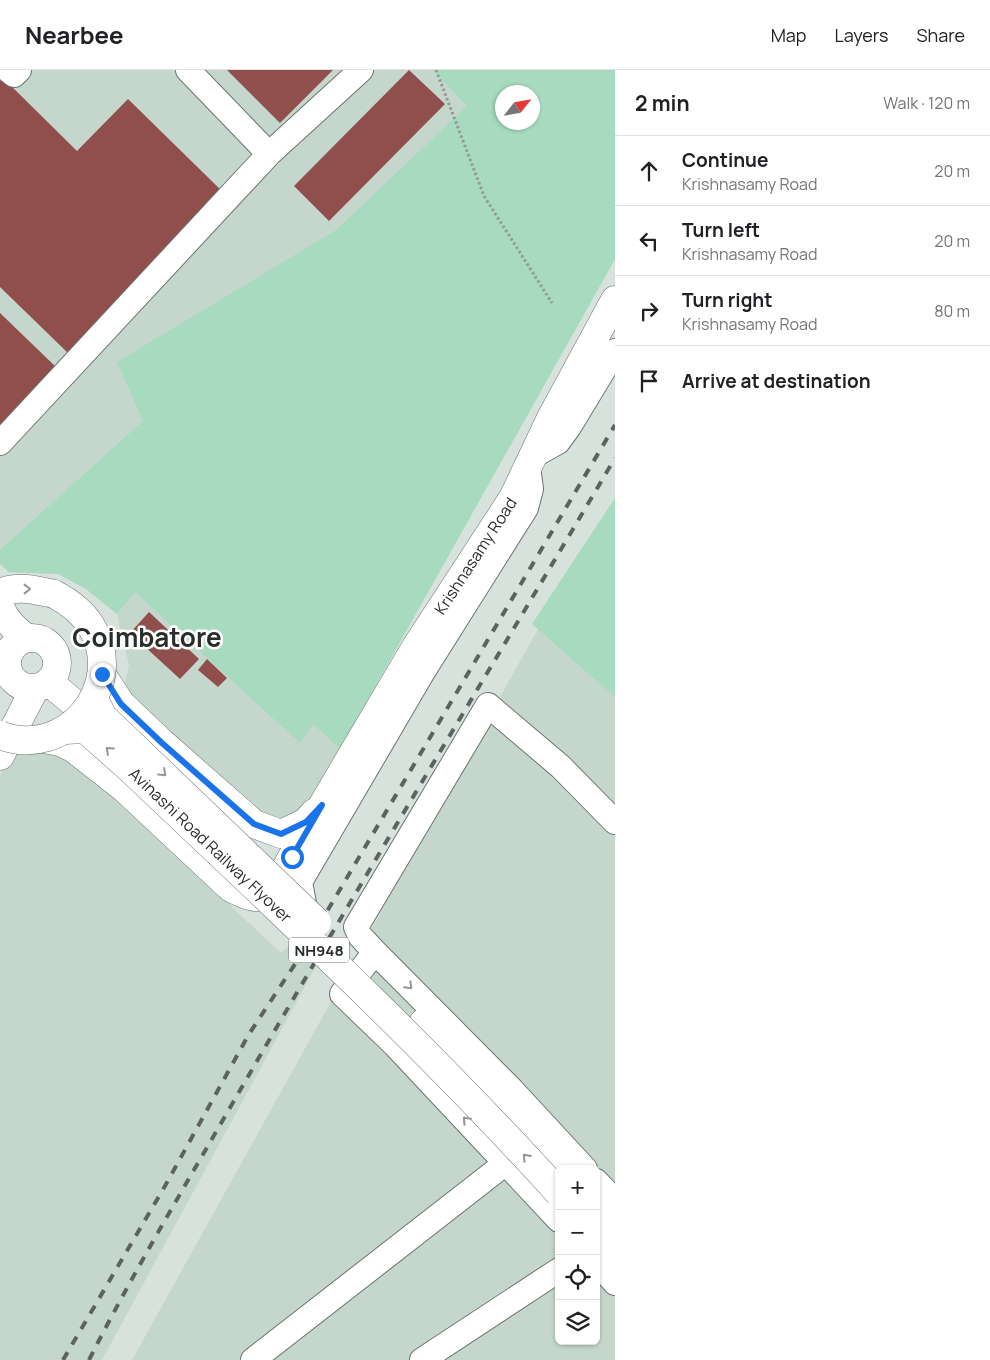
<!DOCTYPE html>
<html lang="en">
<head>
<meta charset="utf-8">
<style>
	body { margin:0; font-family:Manrope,sans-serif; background:#f2f2f2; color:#202124 }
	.controls { position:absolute; right:15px; bottom:15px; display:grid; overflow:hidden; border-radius:8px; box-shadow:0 1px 4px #0004 }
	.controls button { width:45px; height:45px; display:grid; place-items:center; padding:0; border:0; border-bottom:1px solid #e0e0e0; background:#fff; color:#202124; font:25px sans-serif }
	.compass { position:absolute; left:495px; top:15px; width:45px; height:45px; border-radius:50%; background:#fff; box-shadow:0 1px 4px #0004; rotate:59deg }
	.stop { position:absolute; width:15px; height:15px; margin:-11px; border:4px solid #1a73e8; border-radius:50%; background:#fff }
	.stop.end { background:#1a73e8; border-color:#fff; box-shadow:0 1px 5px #0008 }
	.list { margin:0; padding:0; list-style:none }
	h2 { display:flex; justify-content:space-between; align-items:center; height:65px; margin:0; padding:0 20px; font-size:21px }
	h2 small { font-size:16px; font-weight:400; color:#757577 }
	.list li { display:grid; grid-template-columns:32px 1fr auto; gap:15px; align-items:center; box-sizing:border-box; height:70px; padding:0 20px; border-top:1px solid #e0e0e0 }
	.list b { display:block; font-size:19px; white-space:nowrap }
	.list p { margin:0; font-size:16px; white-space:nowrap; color:#757577 }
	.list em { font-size:16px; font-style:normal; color:#757577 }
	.icon { flex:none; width:28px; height:28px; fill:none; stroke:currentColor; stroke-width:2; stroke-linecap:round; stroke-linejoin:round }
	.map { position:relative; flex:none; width:615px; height:1290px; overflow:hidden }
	header { display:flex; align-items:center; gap:30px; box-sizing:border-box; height:70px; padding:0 25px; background:#fff; border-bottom:1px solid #e0e0e0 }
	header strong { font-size:24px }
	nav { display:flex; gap:28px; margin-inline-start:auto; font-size:18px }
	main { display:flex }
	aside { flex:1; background:#fff }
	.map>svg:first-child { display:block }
	.built { fill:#c5d7cd; fill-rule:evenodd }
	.green { fill:#a7dabf; fill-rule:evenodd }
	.building { fill:#904e4c }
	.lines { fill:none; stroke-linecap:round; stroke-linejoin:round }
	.minor-casing { stroke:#6b746f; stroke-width:26 }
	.major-casing { stroke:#6b746f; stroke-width:29 }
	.highway-casing { stroke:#6b746f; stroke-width:29 }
	.path { stroke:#929b96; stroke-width:3; stroke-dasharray:2.5 2.5; stroke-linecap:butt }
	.minor { stroke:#fff; stroke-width:24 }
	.major { stroke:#fff; stroke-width:28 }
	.highway { stroke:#fff; stroke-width:28 }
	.rail { stroke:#5c635f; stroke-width:4; stroke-dasharray:9 9; stroke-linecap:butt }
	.highway-bridge-casing { stroke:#6b746f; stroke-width:29; stroke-linecap:butt }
	.highway-bridge { stroke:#fff; stroke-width:28 }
	.oneway { stroke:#949695 }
	.route { stroke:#1a73e8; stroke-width:6 }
	.labels { text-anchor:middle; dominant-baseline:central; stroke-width:5; stroke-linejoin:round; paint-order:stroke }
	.shield { fill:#fff; stroke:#696d6b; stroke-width:1 }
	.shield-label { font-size:15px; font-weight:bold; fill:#292e2b }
	.street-label { font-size:16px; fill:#292e2b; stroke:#fff }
	.town-label { font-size:26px; font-weight:bold; fill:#292e2b; stroke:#fff }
</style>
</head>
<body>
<header>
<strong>Nearbee</strong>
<nav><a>Map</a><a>Layers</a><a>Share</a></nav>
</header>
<main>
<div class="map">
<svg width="615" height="1290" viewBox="0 0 615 1290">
	<rect width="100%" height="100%" fill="#d7e2dc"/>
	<path class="built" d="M 0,0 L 615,0 L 615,189 L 301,748 L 272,752 L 129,629 L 125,612 L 129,595 L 117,544 L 86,519 L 58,504 L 9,502 L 0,494 ZM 502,22 L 532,22 L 532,52 L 502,52 Z
		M 579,485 L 615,516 L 615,1290 L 132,1290 ZM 559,1099 L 596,1099 L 596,1271 L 559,1271 Z
		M 65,681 L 281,883 L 296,870 L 316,896 L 102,1290 L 0,1290 L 0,706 L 8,684 Z"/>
	<path class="green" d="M 433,0 L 615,0 L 615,189 L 340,679 L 313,654 L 300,673 L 135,522 L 117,544 L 86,519 L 58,504 L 9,502 L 0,494 L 0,480 L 143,351 L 117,292 L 336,160 L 467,36 ZM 502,22 L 532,22 L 532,52 L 502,52 Z
		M 615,428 L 615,627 L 532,554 Z"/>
	<path class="building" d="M 227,0 L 333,0 L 280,53 Z
		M 409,0 L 445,34 L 329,151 L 294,116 Z
		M 3,8 L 77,81 L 128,29 L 226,125 L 70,285 L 0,217 L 0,11 Z
		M 0,243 L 58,299 L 0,359 Z
		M 149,542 L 199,589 L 180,609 L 130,563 Z
		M 207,589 L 227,608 L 218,617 L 198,600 Z"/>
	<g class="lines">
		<g class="minor-casing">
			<path id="minor" d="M 8,0 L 14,5 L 19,0
				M 188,0 L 269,84
				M 0,373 L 269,84 L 361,0
				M 533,386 L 558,372 L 569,357 L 615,281
				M 307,849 L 300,812 L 424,600 L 526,438 L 531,419 L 528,396
				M 375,882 L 342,924 L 395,975 L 559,1150
				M 585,1099 L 512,1020 L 375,882 L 360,866 L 356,857 L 488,635 L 561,697 L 615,752
				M 596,1111 L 615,1131
				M 596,1191 L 615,1213
				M 253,1290 L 506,1093
				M 422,1290 L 559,1200"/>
		</g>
		<g class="major-casing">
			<g id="major">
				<path d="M 0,537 C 6,551 14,558 26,568"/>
				<circle cx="32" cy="593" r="25"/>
				<path d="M 102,605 L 121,634 L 162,673 L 254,754 L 281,764 L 306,752 L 314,743"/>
				<path d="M 49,612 L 81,639"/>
				<path id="s1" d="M 44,669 L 60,672 L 73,678 L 124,718 L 231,818 C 239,822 252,829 261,827 C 272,826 287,796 292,787 L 414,580 L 513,428 L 551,348 L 615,230"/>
				<path d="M 0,686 L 35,618"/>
			</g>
		</g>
		<g class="highway-casing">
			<path id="highway" d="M 0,523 C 17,515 37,520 54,524
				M 423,953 L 481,1012 L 564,1099
				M 596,1134 L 615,1154
				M 596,1164 L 615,1184"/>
		</g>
		<path class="path" d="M 436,0 L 484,126 L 552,233"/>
		<use href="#minor" class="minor"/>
		<use href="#major" class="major"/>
		<use href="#highway" class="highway"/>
		<path class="rail" d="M 63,1290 L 165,1116 L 249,964 L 303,882 L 615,355
			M 89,1290 C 134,1201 185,1116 235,1029 C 359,814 489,602 615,388"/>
		<g class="highway-bridge-casing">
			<g id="highway-bridge">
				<path d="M 94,629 L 103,647 L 119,662 L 317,852"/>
				<path id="s2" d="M 65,660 L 85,659 L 128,697 C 275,836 423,973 559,1123"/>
				<path d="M 0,665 C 65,691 128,616 91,556 C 82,541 69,532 54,524"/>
			</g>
		</g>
		<use href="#highway-bridge" class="highway-bridge"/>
	</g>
	<defs><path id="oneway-chevron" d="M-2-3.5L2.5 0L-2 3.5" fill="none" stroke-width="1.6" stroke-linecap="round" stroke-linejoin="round" transform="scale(1.25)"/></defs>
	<g class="oneway">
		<use href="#oneway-chevron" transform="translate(27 519)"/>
		<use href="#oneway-chevron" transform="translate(109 680) rotate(-138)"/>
		<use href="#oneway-chevron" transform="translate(163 703) rotate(43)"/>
		<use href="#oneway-chevron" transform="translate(409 916) rotate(45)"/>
		<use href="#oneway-chevron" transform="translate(466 1050) rotate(-133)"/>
		<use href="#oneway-chevron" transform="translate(526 1087) rotate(-132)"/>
	</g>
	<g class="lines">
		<path class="route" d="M 102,604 L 121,634 L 162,673 L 254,754 L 281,764 L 306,752 L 322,735 L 292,787"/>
	</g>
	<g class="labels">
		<rect class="shield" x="289" y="867.5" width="60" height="25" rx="4"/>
		<g class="shield-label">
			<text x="319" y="880">NH948</text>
		</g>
		<g class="street-label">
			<text stroke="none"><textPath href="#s1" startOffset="678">Krishnasamy Road</textPath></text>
			<text stroke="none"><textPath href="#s2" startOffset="191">Avinashi Road Railway Flyover</textPath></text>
		</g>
		<g class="town-label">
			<text x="147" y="567">Coimbatore</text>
		</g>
	</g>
</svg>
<div class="controls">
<button>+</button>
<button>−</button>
<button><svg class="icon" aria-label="locate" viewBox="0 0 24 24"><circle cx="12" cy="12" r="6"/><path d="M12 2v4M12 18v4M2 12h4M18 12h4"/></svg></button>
<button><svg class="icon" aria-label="layers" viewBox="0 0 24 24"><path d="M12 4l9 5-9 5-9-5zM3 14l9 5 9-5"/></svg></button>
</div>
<svg class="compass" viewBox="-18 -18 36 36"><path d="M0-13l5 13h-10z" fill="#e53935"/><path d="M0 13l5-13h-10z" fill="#757577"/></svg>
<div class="stop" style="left:292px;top:787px"></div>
<div class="stop end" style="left:102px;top:604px"></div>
</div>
<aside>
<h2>2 min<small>Walk · 120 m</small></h2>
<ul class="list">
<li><svg class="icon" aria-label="ahead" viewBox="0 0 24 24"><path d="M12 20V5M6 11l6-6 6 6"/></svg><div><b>Continue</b><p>Krishnasamy Road</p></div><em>20 m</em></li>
<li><svg class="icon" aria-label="left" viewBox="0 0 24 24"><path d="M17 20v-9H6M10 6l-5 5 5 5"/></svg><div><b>Turn left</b><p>Krishnasamy Road</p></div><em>20 m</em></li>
<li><svg class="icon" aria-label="right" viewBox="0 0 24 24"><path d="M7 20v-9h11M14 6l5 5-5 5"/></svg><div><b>Turn right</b><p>Krishnasamy Road</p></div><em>80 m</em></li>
<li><svg class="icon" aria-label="arrive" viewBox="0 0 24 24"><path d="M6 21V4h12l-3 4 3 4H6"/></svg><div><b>Arrive at destination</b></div></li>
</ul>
</aside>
</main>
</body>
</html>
